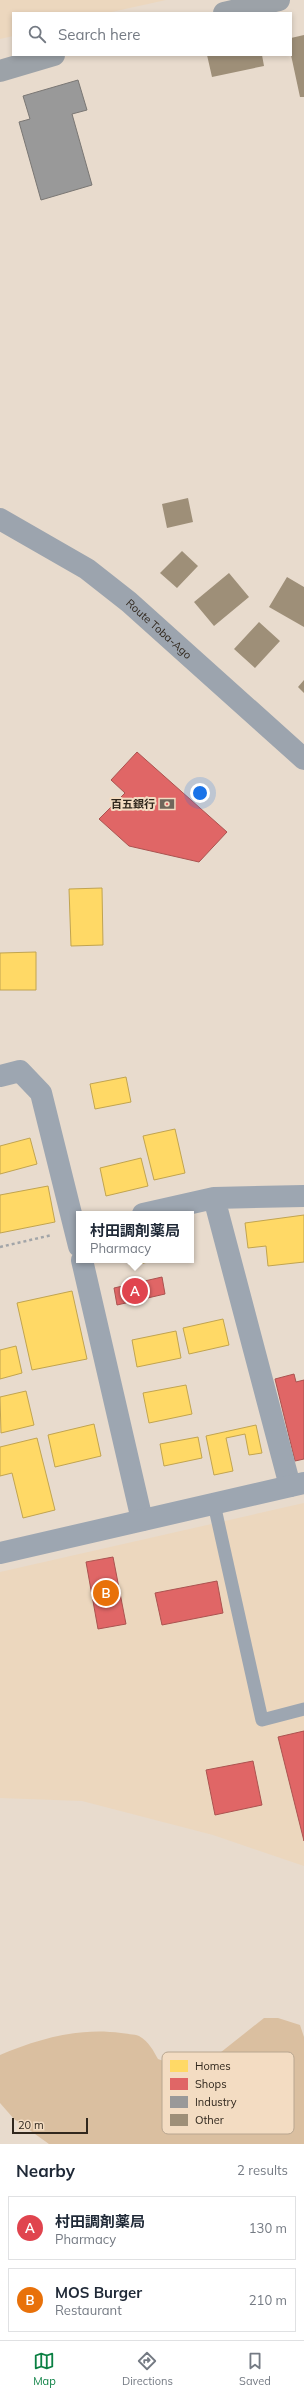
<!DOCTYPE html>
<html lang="en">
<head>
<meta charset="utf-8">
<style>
	body { margin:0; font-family:Mulish,"Noto Sans JP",sans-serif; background:#f2f2f3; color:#1f2937 }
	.scale { position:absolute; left:12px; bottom:10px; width:76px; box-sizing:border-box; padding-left:4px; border:2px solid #30271d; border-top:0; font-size:11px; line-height:14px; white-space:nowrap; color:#30271d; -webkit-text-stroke:3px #f3dcc2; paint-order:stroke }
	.you { position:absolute; left:200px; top:793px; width:14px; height:14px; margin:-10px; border:3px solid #fff; border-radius:50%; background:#1a73e8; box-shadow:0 0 0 6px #1a73e833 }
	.badge { display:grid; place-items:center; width:26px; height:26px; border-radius:50%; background:#0b8043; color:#fff; font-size:13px; font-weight:700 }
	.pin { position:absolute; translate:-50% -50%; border:2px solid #fff; box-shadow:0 1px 4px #0006 }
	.popup { position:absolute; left:76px; top:1211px; width:118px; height:52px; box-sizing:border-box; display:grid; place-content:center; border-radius:0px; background:#fff; filter:drop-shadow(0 1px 3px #0005); font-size:13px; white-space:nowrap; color:#747a83 }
	.popup b { font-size:15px; color:#1f2937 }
	.popup::after { content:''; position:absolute; left:50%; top:100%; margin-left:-8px; border:8px solid transparent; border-top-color:#fff }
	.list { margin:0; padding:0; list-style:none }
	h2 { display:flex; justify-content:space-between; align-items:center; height:52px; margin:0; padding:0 16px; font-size:17px }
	h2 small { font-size:13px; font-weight:400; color:#747a83 }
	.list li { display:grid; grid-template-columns:26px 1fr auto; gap:12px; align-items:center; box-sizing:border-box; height:64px; margin:0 8px 8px; padding:0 8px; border:1px solid #e0e1e3; border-radius:0px }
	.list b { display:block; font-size:15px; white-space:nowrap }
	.list p { margin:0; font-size:13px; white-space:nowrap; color:#747a83 }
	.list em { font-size:13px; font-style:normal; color:#747a83 }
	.icon { flex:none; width:22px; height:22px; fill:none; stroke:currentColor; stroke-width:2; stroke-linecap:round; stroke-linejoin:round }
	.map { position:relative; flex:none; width:304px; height:2144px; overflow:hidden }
	.search { position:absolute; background:#fff; box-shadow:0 2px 6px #0003; left:12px; right:12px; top:12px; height:44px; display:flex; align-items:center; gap:10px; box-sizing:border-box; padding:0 14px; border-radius:0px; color:#747a83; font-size:15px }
	.sheet { height:196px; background:#fff }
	nav { display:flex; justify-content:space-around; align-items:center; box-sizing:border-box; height:56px; border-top:1px solid #e0e1e3; background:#fff; font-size:11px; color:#747a83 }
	nav a { display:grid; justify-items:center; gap:2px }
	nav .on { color:#0b8043 }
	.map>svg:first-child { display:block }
	.built { fill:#ecd7be }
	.green { fill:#dabfa0 }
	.homes { fill:#ffd966; stroke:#c1a450 }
	.shops { fill:#e06666; stroke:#ab5350 }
	.industry { fill:#999; stroke:#7a7774 }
	.building { fill:#9e8f78 }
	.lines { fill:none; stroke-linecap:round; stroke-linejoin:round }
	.path { stroke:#a2a5a8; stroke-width:2.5; stroke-dasharray:3 3; stroke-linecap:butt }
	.service { stroke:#9da6b1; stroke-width:13 }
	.minor { stroke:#9da6b1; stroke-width:22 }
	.tertiary { stroke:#9da6b1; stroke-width:22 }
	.secondary { stroke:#9ca4ae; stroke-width:22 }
	.trunk { stroke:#9ca2a8; stroke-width:22 }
	.labels { text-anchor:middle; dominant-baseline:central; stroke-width:4; stroke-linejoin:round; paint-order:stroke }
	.street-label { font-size:11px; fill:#30271d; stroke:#f3dcc2 }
	.poi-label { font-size:11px; font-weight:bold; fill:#30271d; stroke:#f3dcc2; text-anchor:end }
	.key { fill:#f3dcc2; stroke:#b8a690; stroke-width:1 }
	.key-label { font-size:11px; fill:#30271d }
</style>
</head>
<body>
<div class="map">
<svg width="304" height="2144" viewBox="0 0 304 2144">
	<rect width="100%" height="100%" fill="#e8dbcd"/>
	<path class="built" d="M 0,0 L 166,0 L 107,13 L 13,13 L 13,36 L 0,39 Z
		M 304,1503 L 304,1866 L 213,1835 L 82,1801 L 0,1798 L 0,1572 Z"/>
	<path class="green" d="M 264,2018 L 278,2018 L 300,2025 L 304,2037 L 304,2144 L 49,2144 L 14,2119 L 0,2103 L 0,2055 C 38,2039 79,2027 121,2033 C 126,2034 134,2034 139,2036 C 149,2042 153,2050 158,2059 L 186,2069 L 206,2064 Z"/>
	<path class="homes" d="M 102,888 L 103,945 L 71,946 L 69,889 Z
		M 36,952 L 36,990 L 0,990 L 0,953 Z
		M 126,1077 L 131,1102 L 95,1109 L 90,1084 Z
		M 175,1129 L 185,1173 L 154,1180 L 143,1136 Z
		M 30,1138 L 37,1164 L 0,1174 L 0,1146 Z
		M 141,1158 L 148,1186 L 106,1196 L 100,1168 Z
		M 48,1186 L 55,1222 L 0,1233 L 0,1195 Z
		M 304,1215 L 304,1262 L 268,1266 L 266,1246 L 248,1248 L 245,1223 Z
		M 129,1260 L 157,1260 L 130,1266 Z
		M 72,1291 L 87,1359 L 32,1370 L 17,1303 Z
		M 223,1319 L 229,1345 L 189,1354 L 183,1328 Z
		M 176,1331 L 181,1358 L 137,1367 L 132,1340 Z
		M 16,1346 L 22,1373 L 0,1379 L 0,1350 Z
		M 186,1385 L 192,1414 L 149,1423 L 143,1393 Z
		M 26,1391 L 34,1425 L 1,1433 L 0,1397 Z
		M 94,1424 L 101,1456 L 55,1467 L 48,1435 Z
		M 256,1425 L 262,1453 L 249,1455 L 245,1434 L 226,1438 L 233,1471 L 214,1475 L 206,1436 Z
		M 198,1437 L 202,1458 L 164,1466 L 160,1444 Z
		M 37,1438 L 55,1510 L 23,1518 L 12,1473 L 0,1476 L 0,1447 Z"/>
	<path class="shops" d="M 137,752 L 227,832 L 199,862 L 129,846 L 99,819 L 125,793 L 111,780 Z
		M 162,1277 L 165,1294 L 117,1305 L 114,1288 Z
		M 294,1374 L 296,1382 L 304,1380 L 304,1459 L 295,1461 L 275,1379 Z
		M 113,1557 L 126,1624 L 98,1629 L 86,1562 Z
		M 217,1581 L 223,1613 L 162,1625 L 155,1593 Z
		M 304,1731 L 304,1841 L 278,1737 Z
		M 253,1761 L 262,1805 L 215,1815 L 206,1770 Z"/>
	<path class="industry" d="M 78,80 L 87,110 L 72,114 L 92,185 L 41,200 L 19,122 L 30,119 L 23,96 Z"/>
	<path class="building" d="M 304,35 L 304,97 L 300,97 L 291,55 L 291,38 Z
		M 207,55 L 262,55 L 264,66 L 212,77 Z
		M 188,498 L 193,522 L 167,528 L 162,504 Z
		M 182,551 L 198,566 L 177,588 L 160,573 Z
		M 229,573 L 249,597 L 214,626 L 194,602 Z
		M 287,577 L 304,587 L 304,627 L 269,607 Z
		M 259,622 L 280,641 L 255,668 L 234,649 Z
		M 304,680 L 304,693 L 298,687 Z"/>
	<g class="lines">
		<path class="path" d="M 0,1247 L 52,1235"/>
		<path class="service" d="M 214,1504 L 262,1720 L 304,1709"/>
		<path class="minor" d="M 0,1076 L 20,1071 L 41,1093 L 79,1246
			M 214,1198 L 290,1486
			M 143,1214 L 214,1198 L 304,1196
			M 82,1260 L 142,1520"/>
		<path class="tertiary" d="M 0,1553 L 304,1483"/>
		<path class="secondary" id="s1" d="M 0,519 L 87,569 L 129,602 L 304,759"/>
		<path class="trunk" d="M 224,13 L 279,0
			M 0,71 L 54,55"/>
	</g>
	<defs>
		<g id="bank-bare" transform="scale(1.2)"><path d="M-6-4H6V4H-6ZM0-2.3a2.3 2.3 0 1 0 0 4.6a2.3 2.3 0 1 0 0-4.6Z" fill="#70665b" stroke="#f3dcc2" stroke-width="2.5" paint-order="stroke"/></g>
	</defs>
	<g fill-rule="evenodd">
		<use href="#bank-bare" x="167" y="804"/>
	</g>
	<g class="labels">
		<g class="street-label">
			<text stroke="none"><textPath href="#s1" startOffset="194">Route Toba-Ago</textPath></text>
		</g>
		<g class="poi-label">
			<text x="155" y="804">百五銀行</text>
		</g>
	</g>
	<rect x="162" y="2052" width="132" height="82" rx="6" class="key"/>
	<rect x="170" y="2060" width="18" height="12" fill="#ffd966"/>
	<rect x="170" y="2078" width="18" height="12" fill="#e06666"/>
	<rect x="170" y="2096" width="18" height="12" fill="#999"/>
	<rect x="170" y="2114" width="18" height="12" fill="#9e8f78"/>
	<g class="key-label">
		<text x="195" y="2070">Homes</text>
		<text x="195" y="2088">Shops</text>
		<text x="195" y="2106">Industry</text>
		<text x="195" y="2124">Other</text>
	</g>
</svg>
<div class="scale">20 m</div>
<div class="you"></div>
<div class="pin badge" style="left:135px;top:1291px;background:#e0444e">A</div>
<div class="popup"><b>村田調剤薬局</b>Pharmacy</div>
<div class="pin badge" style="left:106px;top:1593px;background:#e8710a">B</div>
<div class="search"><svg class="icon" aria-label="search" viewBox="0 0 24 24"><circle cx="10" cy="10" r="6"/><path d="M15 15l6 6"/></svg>Search here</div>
</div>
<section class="sheet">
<h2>Nearby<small>2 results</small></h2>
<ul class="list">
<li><span class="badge" style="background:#e0444e">A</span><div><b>村田調剤薬局</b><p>Pharmacy</p></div><em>130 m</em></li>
<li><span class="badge" style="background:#e8710a">B</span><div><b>MOS Burger</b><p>Restaurant</p></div><em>210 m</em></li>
</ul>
</section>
<nav>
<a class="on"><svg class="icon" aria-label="map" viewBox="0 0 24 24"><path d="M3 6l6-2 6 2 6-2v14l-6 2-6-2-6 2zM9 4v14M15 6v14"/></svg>Map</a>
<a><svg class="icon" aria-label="directions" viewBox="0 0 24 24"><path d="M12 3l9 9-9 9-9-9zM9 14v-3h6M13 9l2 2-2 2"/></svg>Directions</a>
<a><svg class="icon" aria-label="saved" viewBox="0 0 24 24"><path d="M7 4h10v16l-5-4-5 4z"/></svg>Saved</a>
</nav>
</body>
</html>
